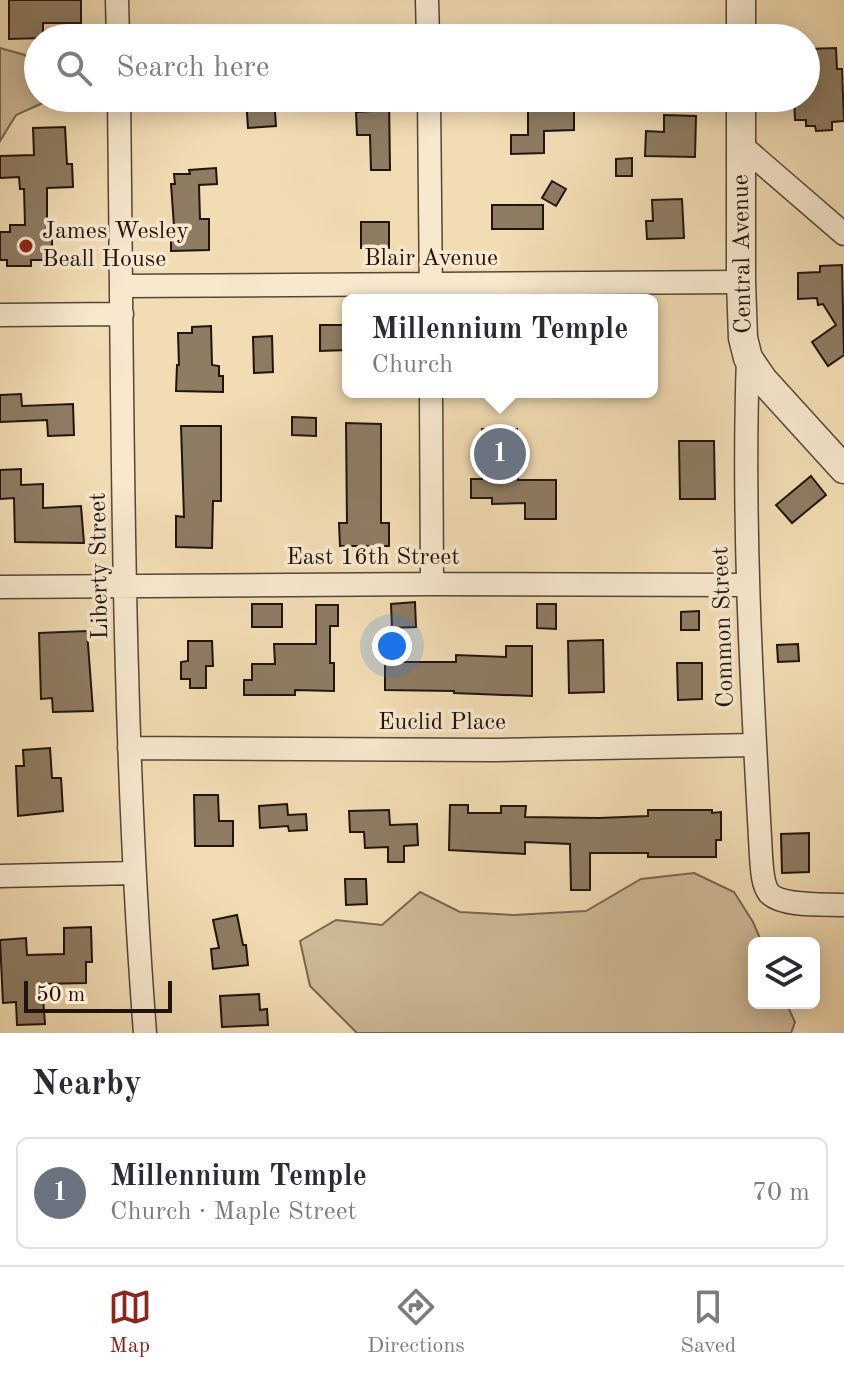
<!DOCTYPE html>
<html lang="en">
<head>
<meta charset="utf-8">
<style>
	body { margin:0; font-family:"Old Standard TT",serif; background:#f2f2f3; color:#2b2b33 }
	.controls { position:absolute; right:24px; bottom:24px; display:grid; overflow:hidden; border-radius:12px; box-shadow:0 4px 20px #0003 }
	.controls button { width:72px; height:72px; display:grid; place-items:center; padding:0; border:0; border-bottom:2px solid #e1e1e2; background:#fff; color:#2b2b33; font:40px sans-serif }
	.scale { position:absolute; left:24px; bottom:20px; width:148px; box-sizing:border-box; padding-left:8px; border:4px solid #21140d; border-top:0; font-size:22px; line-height:28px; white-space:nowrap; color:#21140d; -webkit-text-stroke:6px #f7e8ce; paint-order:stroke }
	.you { position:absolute; left:392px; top:646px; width:28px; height:28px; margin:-20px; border:6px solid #fff; border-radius:50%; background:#1a73e8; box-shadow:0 0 0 12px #1a73e833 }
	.badge { display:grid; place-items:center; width:52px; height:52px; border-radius:50%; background:#8f2418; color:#fff; font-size:26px; font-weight:700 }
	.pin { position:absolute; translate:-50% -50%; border:4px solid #fff; box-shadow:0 2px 8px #0006 }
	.popup { position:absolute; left:342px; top:294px; width:316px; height:104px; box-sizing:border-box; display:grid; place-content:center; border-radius:12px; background:#fff; filter:drop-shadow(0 2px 6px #0005); font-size:26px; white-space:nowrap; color:#7c7c81 }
	.popup b { font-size:30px; color:#2b2b33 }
	.popup::after { content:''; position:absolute; left:50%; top:100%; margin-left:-16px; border:16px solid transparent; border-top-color:#fff }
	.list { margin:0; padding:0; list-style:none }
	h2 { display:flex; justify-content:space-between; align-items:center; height:104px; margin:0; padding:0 32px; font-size:34px }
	h2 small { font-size:26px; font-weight:400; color:#7c7c81 }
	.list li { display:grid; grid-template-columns:52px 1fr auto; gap:24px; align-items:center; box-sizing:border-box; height:112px; margin:0 16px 16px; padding:0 16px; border:2px solid #e1e1e2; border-radius:12px }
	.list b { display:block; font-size:30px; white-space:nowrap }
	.list p { margin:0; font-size:26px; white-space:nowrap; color:#7c7c81 }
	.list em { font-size:26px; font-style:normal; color:#7c7c81 }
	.icon { flex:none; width:44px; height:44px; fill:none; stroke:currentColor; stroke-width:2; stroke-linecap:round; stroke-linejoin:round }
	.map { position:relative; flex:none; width:844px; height:1033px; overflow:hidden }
	.search { position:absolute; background:#fff; box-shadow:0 4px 20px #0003; left:24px; right:24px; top:24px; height:88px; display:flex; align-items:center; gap:20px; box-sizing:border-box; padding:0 28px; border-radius:44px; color:#7c7c81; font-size:30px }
	.sheet { height:232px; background:#fff }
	nav { display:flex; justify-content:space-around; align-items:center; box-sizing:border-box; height:112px; border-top:2px solid #e1e1e2; background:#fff; font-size:22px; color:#7c7c81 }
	nav a { display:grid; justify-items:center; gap:4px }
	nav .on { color:#8f2418 }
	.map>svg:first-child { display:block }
	.green { fill:#ceba97; stroke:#786752; stroke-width:2 }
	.building { fill:#8e7c63; stroke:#21140d; stroke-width:2 }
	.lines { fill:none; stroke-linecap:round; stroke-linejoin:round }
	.minor-casing { stroke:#554636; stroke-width:25 }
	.tertiary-casing { stroke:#554636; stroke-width:31 }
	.minor { stroke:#f7e8ce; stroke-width:22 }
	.tertiary { stroke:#f7e8ce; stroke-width:28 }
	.poi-dot { fill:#8f2418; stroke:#f7e8ce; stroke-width:3 }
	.labels { text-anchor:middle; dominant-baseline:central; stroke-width:7; stroke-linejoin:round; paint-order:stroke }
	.poi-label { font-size:24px; fill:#21140d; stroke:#f7e8ce; text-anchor:start }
	.street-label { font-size:24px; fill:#21140d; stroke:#f7e8ce }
</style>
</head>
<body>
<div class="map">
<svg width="844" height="1033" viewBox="0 0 844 1033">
	<rect width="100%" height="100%" fill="#f2dcb3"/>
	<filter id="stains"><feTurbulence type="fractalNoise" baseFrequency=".0025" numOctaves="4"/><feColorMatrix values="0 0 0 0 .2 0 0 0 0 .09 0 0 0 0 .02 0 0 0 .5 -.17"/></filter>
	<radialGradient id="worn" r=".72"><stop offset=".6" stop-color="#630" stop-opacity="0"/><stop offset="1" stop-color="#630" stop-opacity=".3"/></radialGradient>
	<path class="green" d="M 0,48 L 25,55 L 38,69 L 38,98 L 45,98 L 45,102 L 16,115 L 0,141 Z
		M 694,873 L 734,892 L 753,922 L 762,943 L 754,943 L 754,1003 L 786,1003 L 795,1022 L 791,1033 L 357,1033 L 310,986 L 300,941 L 336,920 L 382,925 L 420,892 L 460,912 L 514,915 L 586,911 L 641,879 Z"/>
	<path class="building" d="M 9,0 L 81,0 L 81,23 L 43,23 L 43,38 L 9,39 Z
		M 836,48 L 837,69 L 842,69 L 844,121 L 832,122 L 832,130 L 816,131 L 815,126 L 806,126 L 806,120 L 795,120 L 794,98 L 806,98 L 806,49 Z
		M 274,98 L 276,126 L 248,128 L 246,99 Z
		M 371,98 L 389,98 L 390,170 L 371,170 L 370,135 L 357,135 L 356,112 L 371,111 Z
		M 528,98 L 574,98 L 574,130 L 544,131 L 544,153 L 511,154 L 511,135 L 528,135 Z
		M 664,115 L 696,116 L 695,157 L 645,156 L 646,131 L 664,132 Z
		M 65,127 L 67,164 L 72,164 L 73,187 L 47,188 L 47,228 L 52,228 L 52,260 L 31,260 L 31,266 L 7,266 L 7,260 L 0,260 L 0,232 L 10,232 L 10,225 L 25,225 L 24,189 L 20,189 L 19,177 L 0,178 L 0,156 L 34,155 L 33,128 Z
		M 632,158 L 632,176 L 616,176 L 616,159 Z
		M 216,168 L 217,184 L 199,185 L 200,219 L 209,219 L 209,250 L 171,251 L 171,226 L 174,226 L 171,184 L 175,184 L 174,174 L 190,174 L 189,170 Z
		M 552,181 L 566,189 L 556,206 L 542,198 Z
		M 682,199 L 684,238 L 647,239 L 646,221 L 653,221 L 652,200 Z
		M 492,205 L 543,205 L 543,229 L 492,229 Z
		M 361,222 L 389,222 L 389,248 L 361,248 Z
		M 842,265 L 844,355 L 828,366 L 812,342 L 836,325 L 823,304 L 818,305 L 817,298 L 798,299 L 798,273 L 820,272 L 820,266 Z
		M 320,325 L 348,325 L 348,350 L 320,351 Z
		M 211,326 L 212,365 L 219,366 L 219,376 L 223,376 L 223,392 L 176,391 L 177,365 L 179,365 L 178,333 L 192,333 L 192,327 Z
		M 272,336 L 273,372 L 254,373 L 253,337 Z
		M 21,394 L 22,406 L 73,404 L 74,435 L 48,436 L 47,420 L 0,422 L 0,395 Z
		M 292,417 L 316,418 L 316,436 L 292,435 Z
		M 346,423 L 381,424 L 381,523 L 389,523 L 389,546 L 340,546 L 339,523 L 347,523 Z
		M 181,426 L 221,426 L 221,501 L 213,501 L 212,548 L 176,547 L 176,516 L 184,517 Z
		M 482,429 L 517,429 L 518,480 L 556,480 L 556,519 L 525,519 L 525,503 L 492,504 L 492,498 L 471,498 L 471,479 L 482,479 Z
		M 679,441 L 714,441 L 715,499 L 680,499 Z
		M 21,469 L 21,485 L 43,484 L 43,508 L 81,506 L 84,543 L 15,542 L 14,498 L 0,499 L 0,470 Z
		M 811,476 L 826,495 L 792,523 L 776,505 Z
		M 415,602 L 416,627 L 392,628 L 391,604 Z
		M 252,604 L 282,604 L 282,627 L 252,627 Z
		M 537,604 L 556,604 L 556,629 L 537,628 Z
		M 316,605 L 338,605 L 338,626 L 330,626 L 330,663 L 334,663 L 334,691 L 295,690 L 295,695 L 244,695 L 244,680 L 252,680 L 252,664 L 275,664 L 274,644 L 316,644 Z
		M 699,611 L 699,630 L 681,630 L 681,612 Z
		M 87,631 L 93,711 L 53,712 L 52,698 L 41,699 L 39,633 Z
		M 603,640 L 604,692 L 569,693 L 568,641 Z
		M 188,641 L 212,641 L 213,666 L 206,666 L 206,688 L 190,688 L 190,679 L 181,679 L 181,662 L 188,661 Z
		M 798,644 L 799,661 L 778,662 L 777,645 Z
		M 506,646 L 532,646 L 532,696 L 454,693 L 454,691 L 385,690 L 385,662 L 456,662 L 456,655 L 506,657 Z
		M 677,663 L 702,663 L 702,699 L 678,700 Z
		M 50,748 L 52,778 L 61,778 L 63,811 L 18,816 L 16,766 L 24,766 L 23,750 Z
		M 194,795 L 218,795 L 219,821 L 233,821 L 233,846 L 195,846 Z
		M 287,804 L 288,815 L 306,814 L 307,830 L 289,831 L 288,826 L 260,828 L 259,806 Z
		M 450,805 L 468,805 L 468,813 L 501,813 L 501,806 L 526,806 L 525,817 L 599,818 L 648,816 L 648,810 L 712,810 L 712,813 L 721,812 L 721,840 L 716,840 L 716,857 L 648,857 L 648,853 L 590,853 L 590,890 L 571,890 L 570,844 L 525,842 L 525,854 L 449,850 Z
		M 389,810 L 390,825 L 417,824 L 418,845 L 404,846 L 404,862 L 388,862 L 388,847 L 365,848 L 364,832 L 350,832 L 349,811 Z
		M 809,833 L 809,872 L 782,873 L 781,834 Z
		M 345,879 L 366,879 L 367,904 L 346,905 Z
		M 237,915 L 243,945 L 246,945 L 248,965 L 213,969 L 211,949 L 219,948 L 213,920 Z
		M 91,927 L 92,962 L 86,962 L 86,983 L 42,984 L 45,1024 L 17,1025 L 16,1002 L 3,1003 L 0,940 L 26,938 L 27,955 L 64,954 L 64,928 Z
		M 259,994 L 260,1010 L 267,1009 L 268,1025 L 222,1027 L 220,996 Z"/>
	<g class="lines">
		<g class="minor-casing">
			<path id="minor" d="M 117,0 L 118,38
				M 427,0 L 428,38
				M 119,98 C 123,410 121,722 145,1033
				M 429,98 L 431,299
				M 741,145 L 844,234
				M 121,286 L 741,282
				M 0,315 L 122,314
				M 748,358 C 742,524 752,690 761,856 C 762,867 762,884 769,893 C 781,907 826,904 844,905
				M 431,392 L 432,584
				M 0,587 L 432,584 L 747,585
				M 129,748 L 494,750 L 755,745
				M 0,876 L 134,873"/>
		</g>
		<g class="tertiary-casing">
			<path id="tertiary" d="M 741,0 L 741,38
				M 741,98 L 741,282 L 743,338 L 748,358 L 763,380 L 844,469"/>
		</g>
		<use href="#minor" class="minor"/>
		<use href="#tertiary" class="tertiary"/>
	</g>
	<circle class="poi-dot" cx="26" cy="246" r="8"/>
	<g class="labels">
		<g class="poi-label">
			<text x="42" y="232">James Wesley<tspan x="42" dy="28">Beall House</tspan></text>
		</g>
		<g class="street-label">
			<text transform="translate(743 254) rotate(-91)">Central Avenue</text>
			<text x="431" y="259">Blair Avenue</text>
			<text x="373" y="558">East 16th Street</text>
			<text transform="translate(100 566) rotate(-91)">Liberty Street</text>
			<text transform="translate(724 627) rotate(-92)">Common Street</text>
			<text x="442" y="723">Euclid Place</text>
		</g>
	</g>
	<rect width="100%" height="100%" filter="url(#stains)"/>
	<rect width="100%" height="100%" fill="url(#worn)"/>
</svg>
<div class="controls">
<button><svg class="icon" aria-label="layers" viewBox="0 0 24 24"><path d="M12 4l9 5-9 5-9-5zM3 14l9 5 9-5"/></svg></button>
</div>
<div class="scale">50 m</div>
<div class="you"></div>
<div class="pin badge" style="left:500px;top:454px;background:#6b7280">1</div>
<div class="popup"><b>Millennium Temple</b>Church</div>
<div class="search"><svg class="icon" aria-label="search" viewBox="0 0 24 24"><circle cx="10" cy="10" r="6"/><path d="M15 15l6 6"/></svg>Search here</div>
</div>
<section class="sheet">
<h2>Nearby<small></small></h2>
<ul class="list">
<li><span class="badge" style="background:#6b7280">1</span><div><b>Millennium Temple</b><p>Church · Maple Street</p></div><em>70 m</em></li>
</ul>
</section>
<nav>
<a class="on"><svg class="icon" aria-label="map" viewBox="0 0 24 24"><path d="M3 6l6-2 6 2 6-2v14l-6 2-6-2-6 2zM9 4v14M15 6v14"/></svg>Map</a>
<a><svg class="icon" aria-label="directions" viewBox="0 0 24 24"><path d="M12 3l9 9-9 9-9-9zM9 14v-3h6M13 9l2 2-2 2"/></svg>Directions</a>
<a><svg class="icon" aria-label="saved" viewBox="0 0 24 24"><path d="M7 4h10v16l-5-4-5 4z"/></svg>Saved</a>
</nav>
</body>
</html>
